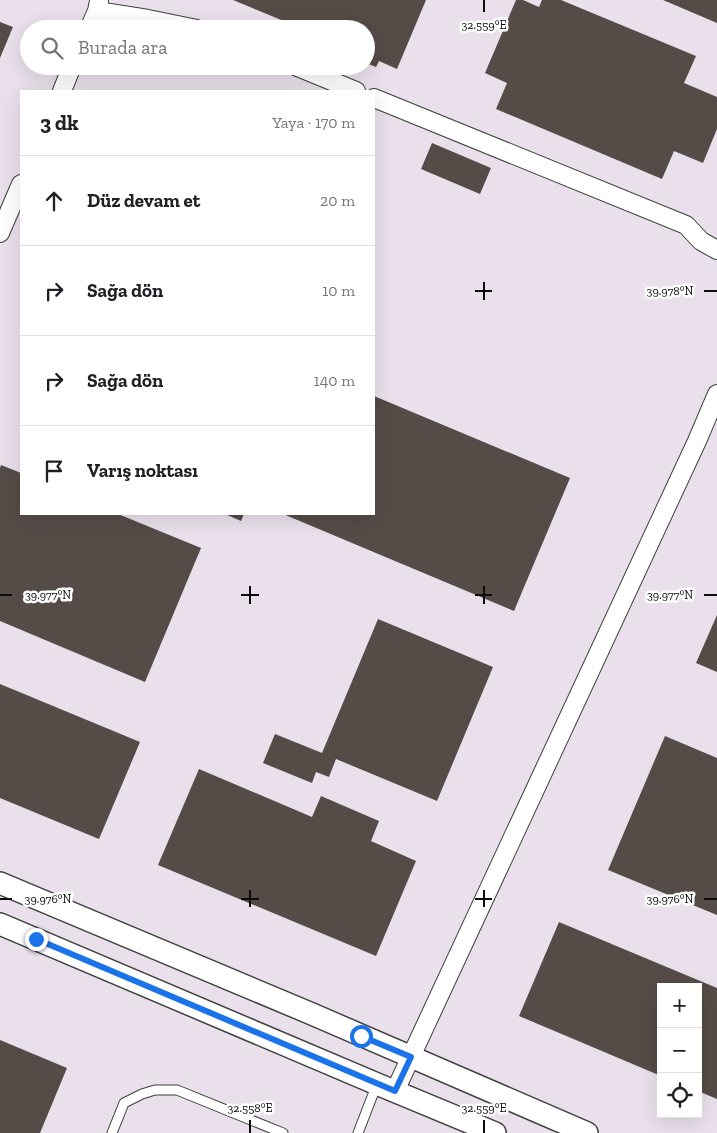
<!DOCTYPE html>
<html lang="tr">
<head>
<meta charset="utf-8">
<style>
	body { margin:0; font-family:"Zilla Slab",serif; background:#f2f2f2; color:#202124 }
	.controls { position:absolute; right:15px; bottom:15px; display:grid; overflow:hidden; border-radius:0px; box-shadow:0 5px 20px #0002 }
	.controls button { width:45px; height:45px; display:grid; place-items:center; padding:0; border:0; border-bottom:1px solid #e0e0e0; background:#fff; color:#202124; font:25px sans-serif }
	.stop { position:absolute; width:15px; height:15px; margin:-11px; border:4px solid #1a73e8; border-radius:50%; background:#fff }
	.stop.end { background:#1a73e8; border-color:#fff; box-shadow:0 1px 5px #0008 }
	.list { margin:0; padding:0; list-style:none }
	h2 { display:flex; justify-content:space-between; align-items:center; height:65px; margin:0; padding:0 20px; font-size:21px }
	h2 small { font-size:16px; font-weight:400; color:#757577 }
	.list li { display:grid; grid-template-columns:32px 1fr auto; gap:15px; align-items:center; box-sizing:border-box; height:90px; padding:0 20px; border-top:1px solid #e0e0e0 }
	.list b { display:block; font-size:19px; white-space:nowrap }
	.list em { font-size:16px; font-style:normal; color:#757577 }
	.icon { flex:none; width:28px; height:28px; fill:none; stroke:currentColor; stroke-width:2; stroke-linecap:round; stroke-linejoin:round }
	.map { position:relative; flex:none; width:717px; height:1133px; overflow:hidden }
	.search { position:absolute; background:#fff; box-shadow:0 5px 20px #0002; left:20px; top:20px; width:355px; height:55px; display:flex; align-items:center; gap:12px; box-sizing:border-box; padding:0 18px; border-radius:28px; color:#757577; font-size:19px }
	.panel { position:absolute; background:#fff; box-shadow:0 5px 20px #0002; left:20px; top:90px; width:355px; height:425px; border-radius:0px }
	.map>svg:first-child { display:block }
	.industrial { fill:#e9e0eb; fill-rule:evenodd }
	.building { fill:#554c48 }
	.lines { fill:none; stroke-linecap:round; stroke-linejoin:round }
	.service-casing { stroke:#3f3f3f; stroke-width:11 }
	.minor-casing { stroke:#3f3f3f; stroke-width:20 }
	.tertiary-casing { stroke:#3f3f3f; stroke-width:24 }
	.service { stroke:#fff; stroke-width:9 }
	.minor { stroke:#fff; stroke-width:18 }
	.tertiary { stroke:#fff; stroke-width:21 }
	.route { stroke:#1a73e8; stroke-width:6 }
	.ticks { fill:none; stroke:#0c0c0c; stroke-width:2 }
	.ticks-label { font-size:12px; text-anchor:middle; fill:#0c0c0c; stroke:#fff; stroke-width:5; stroke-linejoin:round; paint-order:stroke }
</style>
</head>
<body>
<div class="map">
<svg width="717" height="1133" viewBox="0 0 717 1133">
	<rect width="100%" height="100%" fill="#fff9eb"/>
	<path class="industrial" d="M 0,0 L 717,0 L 717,1133 L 0,1133 ZM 29,29 L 366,29 L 366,66 L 29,66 ZM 21,91 L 374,91 L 374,514 L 21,514 ZM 661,987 L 698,987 L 698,1114 L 661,1114 Z"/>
	<path class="building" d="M 233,0 L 426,0 L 397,69 L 379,61 L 376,67 L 366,63 L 366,29 L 289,29 L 291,24 Z
		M 516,0 L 523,0 L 539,7 L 542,0 L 561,0 L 696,56 L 684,83 L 717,97 L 717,129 L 703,163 L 674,151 L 662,179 L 496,109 L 507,83 L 485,73 Z
		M 663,0 L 717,0 L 717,23 Z
		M 0,22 L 13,27 L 0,58 Z
		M 432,143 L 491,168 L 480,194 L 421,169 Z
		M 374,396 L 570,478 L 514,611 L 283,514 L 374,514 Z
		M 1,465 L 21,473 L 21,514 L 118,514 L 201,548 L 145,682 L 0,621 L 0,468 Z
		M 225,514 L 244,514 L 241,521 Z
		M 717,615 L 717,672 L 696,663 Z
		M 378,619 L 493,667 L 437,801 L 336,759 L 329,777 L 316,772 L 312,783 L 263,763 L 275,734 L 322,753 Z
		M 0,684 L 140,742 L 99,839 L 0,798 Z
		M 665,736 L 717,758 L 717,915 L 608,870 Z
		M 199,769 L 312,817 L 321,796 L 379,821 L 371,841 L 416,861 L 376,956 L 158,865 Z
		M 559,922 L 717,988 L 717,1099 L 698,1091 L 698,987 L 661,987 L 661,1076 L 519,1016 Z
		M 0,1040 L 67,1068 L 40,1133 L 0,1133 Z"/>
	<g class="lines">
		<g class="service-casing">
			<path id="service" d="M 112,1133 L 124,1103 L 142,1094 L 155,1090 L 177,1090 L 283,1133
				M 358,1133 L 377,1084"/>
		</g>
		<g class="minor-casing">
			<path id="minor" d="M 97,11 L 148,19 L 197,29
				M 89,29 L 97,11 L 99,1
				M 295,66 L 356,91
				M 62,91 L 72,66
				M 374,98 L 686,225 L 701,241 L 717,250
				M 0,233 L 21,184
				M 395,1091 L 697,441 L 717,394"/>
		</g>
		<g class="tertiary-casing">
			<path id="tertiary" d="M 0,883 L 312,1014 L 587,1133
				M 0,924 L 377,1084 L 495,1133"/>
		</g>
		<use href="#service" class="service"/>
		<use href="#minor" class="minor"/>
		<use href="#tertiary" class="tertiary"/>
	</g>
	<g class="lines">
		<path class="route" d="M 36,939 L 395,1091 L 411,1057 L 361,1036"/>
	</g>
	<path class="ticks" d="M 484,0 L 484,12M 484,282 L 484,300M 475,291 L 492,291M 704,291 L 717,291M 250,586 L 250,604M 484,586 L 484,604M 0,595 L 12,595M 241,595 L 259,595M 475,595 L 492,595M 704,595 L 717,595M 250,890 L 250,907M 484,890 L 484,907M 0,899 L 12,899M 241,899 L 259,899M 475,899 L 492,899M 704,899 L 717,899M 250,1120 L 250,1133M 484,1120 L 484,1133"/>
	<g class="ticks-label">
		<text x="484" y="29">32.559°E</text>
		<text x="670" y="295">39.978°N</text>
		<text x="48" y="599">39.977°N</text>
		<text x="670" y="599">39.977°N</text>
		<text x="48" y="903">39.976°N</text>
		<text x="670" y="903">39.976°N</text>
		<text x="250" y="1112">32.558°E</text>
		<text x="484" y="1112">32.559°E</text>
	</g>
</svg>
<div class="controls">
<button>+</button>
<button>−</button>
<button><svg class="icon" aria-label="locate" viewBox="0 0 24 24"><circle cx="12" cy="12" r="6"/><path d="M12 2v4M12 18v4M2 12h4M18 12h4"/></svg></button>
</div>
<div class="stop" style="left:361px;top:1036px"></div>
<div class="stop end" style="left:36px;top:939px"></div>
<div class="search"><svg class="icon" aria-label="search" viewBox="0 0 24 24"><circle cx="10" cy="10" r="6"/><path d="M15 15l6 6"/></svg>Burada ara</div>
<section class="panel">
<h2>3 dk<small>Yaya · 170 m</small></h2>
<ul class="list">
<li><svg class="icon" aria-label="ahead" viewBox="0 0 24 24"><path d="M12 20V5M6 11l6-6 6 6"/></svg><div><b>Düz devam et</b></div><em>20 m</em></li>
<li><svg class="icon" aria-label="right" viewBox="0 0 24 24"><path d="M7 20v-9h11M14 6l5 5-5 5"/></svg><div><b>Sağa dön</b></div><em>10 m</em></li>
<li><svg class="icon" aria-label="right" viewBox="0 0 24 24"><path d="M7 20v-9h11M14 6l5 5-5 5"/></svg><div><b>Sağa dön</b></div><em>140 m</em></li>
<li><svg class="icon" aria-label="arrive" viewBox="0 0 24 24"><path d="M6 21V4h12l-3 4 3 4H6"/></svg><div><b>Varış noktası</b></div></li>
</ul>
</section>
</div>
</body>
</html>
